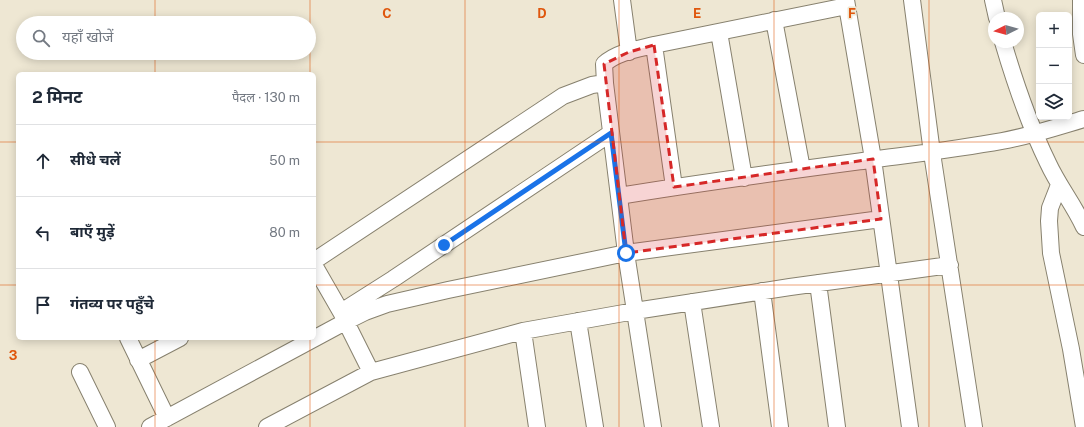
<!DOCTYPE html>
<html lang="hi">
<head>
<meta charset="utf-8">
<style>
	body { margin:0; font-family:"Public Sans","Noto Sans Devanagari",sans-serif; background:#f6f6f7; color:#1f2937 }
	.controls { position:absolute; right:12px; top:12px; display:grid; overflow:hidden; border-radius:6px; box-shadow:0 2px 10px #0003 }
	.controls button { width:36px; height:36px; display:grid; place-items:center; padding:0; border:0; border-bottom:1px solid #e0e1e3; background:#fff; color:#1f2937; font:20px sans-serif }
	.compass { position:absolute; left:988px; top:12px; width:36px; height:36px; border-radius:50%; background:#fff; box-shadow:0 2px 10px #0003; rotate:265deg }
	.stop { position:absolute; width:12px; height:12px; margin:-9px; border:3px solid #1a73e8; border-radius:50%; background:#fff }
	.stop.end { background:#1a73e8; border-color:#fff; box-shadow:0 1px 4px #0008 }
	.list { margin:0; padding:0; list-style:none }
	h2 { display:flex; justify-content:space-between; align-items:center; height:52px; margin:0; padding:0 16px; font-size:17px }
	h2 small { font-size:13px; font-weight:400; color:#747a83 }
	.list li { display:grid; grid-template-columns:26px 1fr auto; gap:12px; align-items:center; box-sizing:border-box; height:72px; padding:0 16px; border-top:1px solid #e0e1e3 }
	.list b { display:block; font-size:15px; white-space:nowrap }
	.list em { font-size:13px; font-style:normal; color:#747a83 }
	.icon { flex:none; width:22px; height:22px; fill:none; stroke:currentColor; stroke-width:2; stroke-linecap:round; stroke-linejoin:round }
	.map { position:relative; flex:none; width:1084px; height:427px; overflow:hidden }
	.search { position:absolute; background:#fff; box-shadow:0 2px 10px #0003; left:16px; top:16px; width:300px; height:44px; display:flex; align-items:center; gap:10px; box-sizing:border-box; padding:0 14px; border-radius:22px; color:#747a83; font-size:15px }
	.panel { position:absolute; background:#fff; box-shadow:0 2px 10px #0003; left:16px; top:72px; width:300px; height:268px; border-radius:6px }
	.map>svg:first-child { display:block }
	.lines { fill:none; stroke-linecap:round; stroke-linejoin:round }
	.minor-casing { stroke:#87816e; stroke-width:18 }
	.minor { stroke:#fff; stroke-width:16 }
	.route { stroke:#1a73e8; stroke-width:5 }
	.marked { fill:#d62828; fill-opacity:0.2; stroke:#d62828; stroke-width:3; stroke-dasharray:8 5; stroke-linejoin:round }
	.grid { fill:none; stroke:#df570d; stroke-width:1; stroke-opacity:0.55 }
	.grid-label { font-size:13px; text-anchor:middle; font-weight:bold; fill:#df570d; stroke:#eee7d3; stroke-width:3; stroke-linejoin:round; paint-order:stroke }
</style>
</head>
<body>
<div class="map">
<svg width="1084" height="427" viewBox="0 0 1084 427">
	<rect width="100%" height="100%" fill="#eee7d3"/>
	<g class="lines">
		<g class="minor-casing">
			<path id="minor" d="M 622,0 L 629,52
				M 846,0 L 873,159 L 910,427
				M 912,0 L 932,153 L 974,427
				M 993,0 L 997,18
				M 1081,0 L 1081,34 L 1084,55
				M 774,20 L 802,169
				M 719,32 L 744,178
				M 1003,42 C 1015,83 1029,124 1048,163 C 1058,185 1074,205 1084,227
				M 654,45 L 674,187
				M 1059,185 L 1050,208 L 1049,221 L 1051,253 L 1071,349 L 1084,427
				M 619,196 C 703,182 787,171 870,160 C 915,154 958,149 1002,141 C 1030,136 1057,127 1084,119
				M 314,261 L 563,96 L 592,85 L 605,83
				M 314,265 L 341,312 L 371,372
				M 818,283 L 837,427
				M 762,291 L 780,427
				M 692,302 L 711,427
				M 341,312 L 393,279 L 611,133
				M 578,321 L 595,427
				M 523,331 L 537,427
				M 128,338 L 167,418
				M 138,360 L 180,338
				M 80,372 L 107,427
				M 150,427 L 345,322 L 365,312 L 387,304 L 448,290 L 626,253 L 881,219
				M 267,427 L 371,372 L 523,331 L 635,311 L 790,287 L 950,265
				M 653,427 L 626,253 L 605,83 L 604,64 C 617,52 638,49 654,45 L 847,6"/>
		</g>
		<use href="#minor" class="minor"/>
	</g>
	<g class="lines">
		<path class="route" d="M 444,245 L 611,133 L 626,253"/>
	</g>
	<path class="marked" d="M 654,45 L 674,187 L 873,159 L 881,219 L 626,253 L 604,64 L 629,52 Z"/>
	<path class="grid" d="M 155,0 L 155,23M 310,0 L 310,74M 465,0 L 465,427M 619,0 L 619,427M 774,0 L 774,427M 929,0 L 929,427M 155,53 L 155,74M 0,142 L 18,142M 314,142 L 1084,142M 0,285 L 18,285M 314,285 L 1084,285M 155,338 L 155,427M 310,338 L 310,427"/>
	<g class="grid-label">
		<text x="387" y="18">C</text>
		<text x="542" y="18">D</text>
		<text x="697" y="18">E</text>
		<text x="852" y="18">F</text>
		<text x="13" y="360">3</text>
	</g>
</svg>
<div class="controls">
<button>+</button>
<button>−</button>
<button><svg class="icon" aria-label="layers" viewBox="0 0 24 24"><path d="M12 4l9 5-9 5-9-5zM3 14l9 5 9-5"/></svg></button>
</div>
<svg class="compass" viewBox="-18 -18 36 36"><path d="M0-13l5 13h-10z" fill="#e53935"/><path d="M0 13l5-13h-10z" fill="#747a83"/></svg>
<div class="stop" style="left:626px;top:253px"></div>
<div class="stop end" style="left:444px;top:245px"></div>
<div class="search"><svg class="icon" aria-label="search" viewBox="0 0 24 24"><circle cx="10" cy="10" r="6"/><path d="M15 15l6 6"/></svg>यहाँ खोजें</div>
<section class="panel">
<h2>2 मिनट<small>पैदल · 130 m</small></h2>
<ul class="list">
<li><svg class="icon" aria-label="ahead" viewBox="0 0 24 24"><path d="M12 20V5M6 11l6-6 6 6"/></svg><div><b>सीधे चलें</b></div><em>50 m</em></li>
<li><svg class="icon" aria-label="left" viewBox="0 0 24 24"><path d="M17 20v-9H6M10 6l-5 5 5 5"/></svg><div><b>बाएँ मुड़ें</b></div><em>80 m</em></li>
<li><svg class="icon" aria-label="arrive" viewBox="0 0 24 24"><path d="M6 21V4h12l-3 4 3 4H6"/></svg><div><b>गंतव्य पर पहुँचे</b></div></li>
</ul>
</section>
</div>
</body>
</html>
